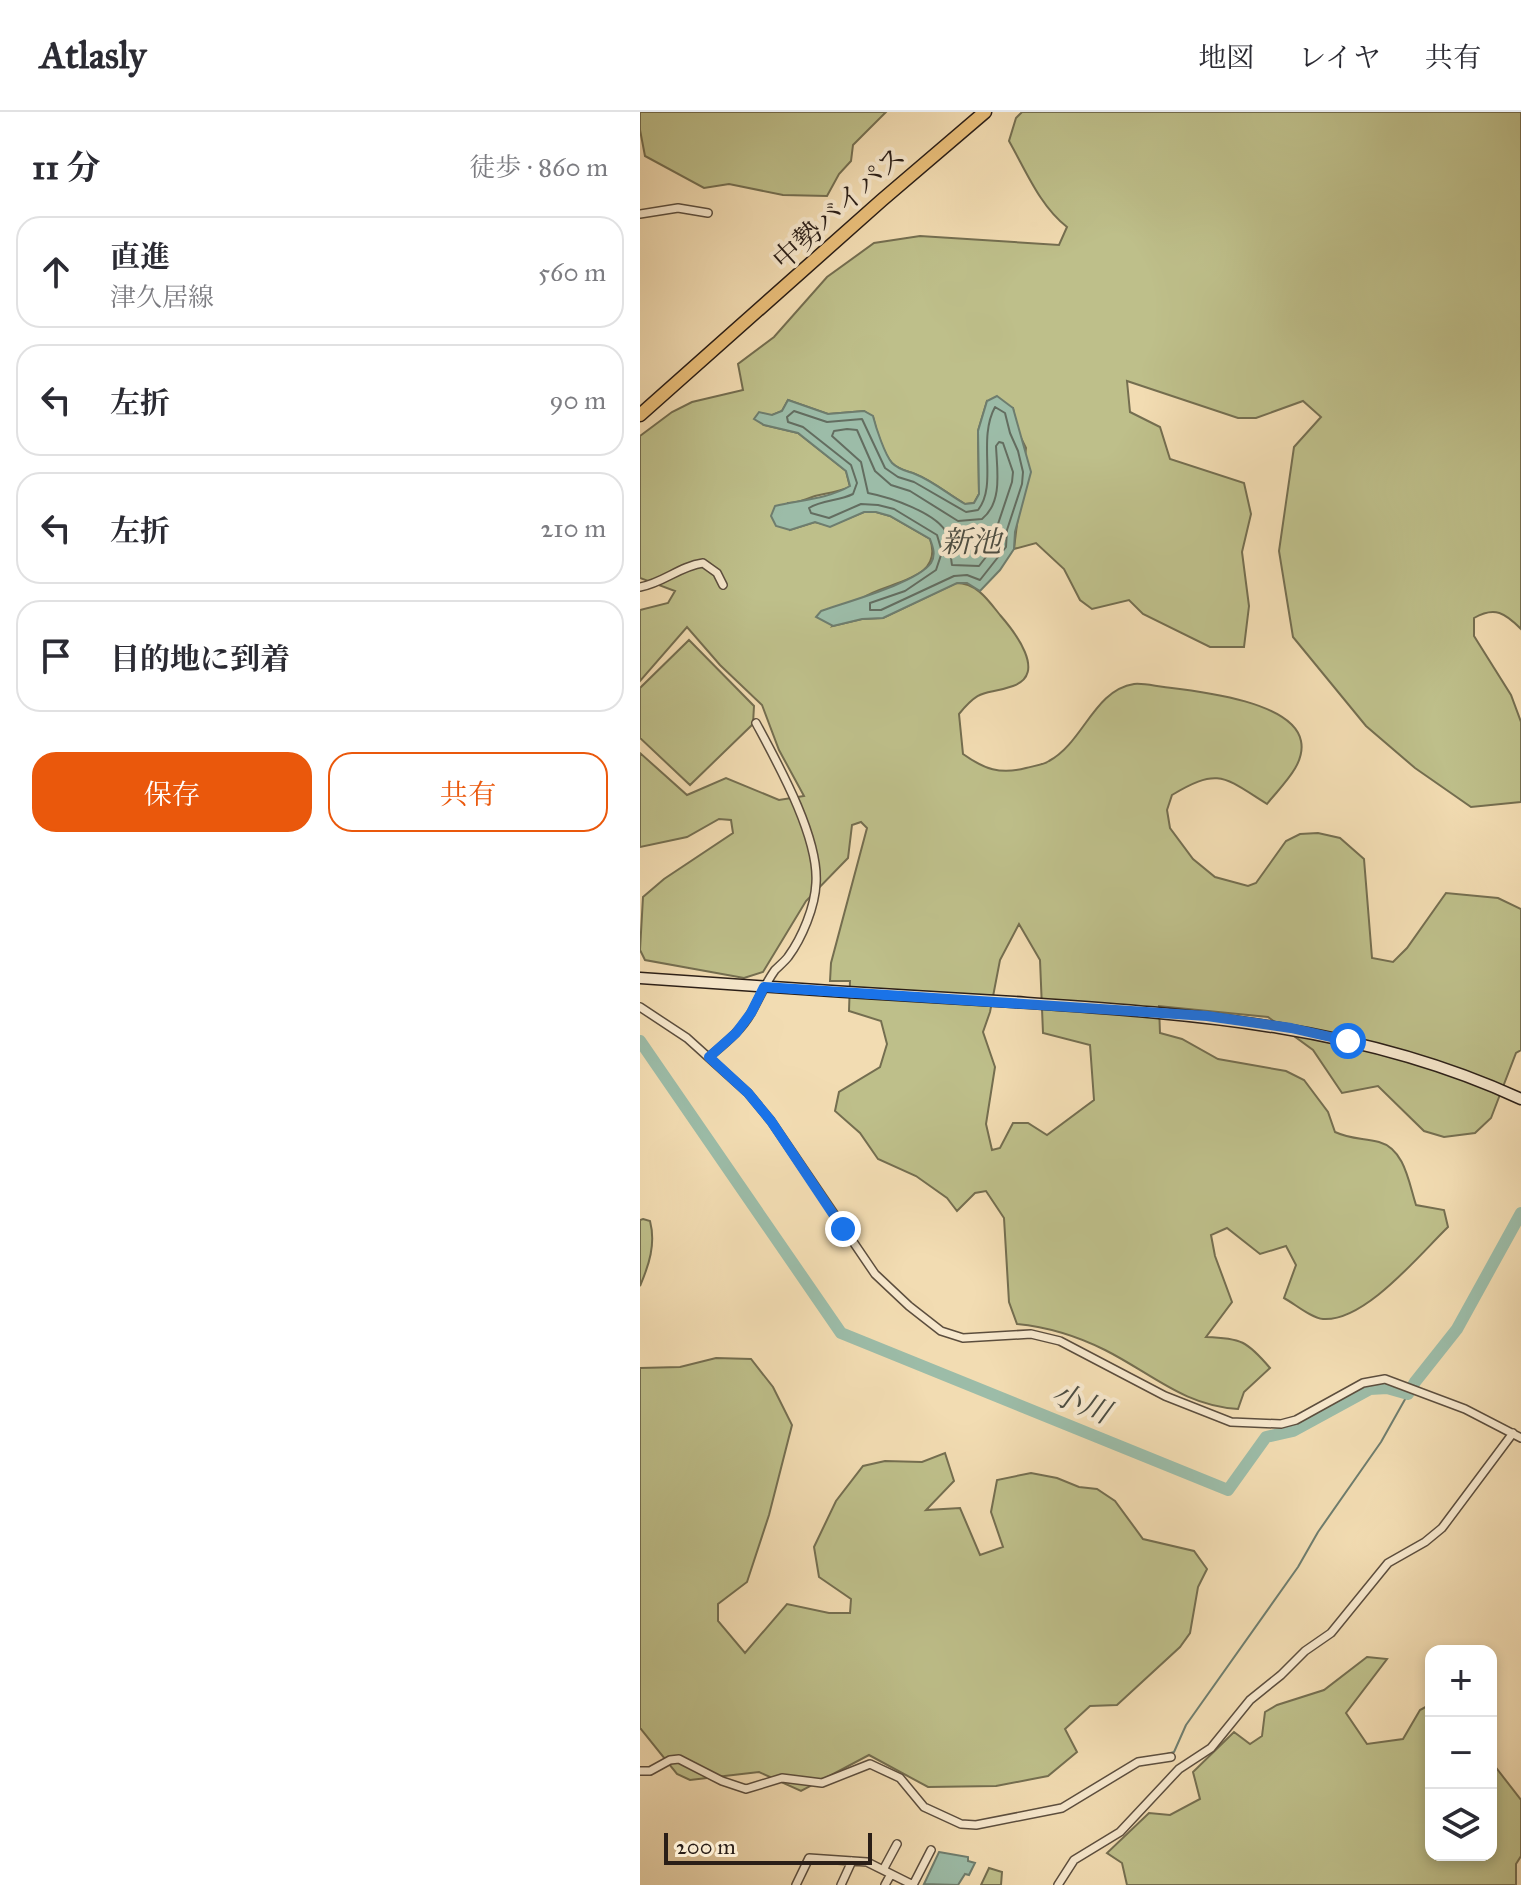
<!DOCTYPE html>
<html lang="ja">
<head>
<meta charset="utf-8">
<style>
	body { margin:0; font-family:"IM FELL Great Primer","Noto Serif JP",serif; background:#f2f2f3; color:#2b2b33 }
	.controls { position:absolute; right:24px; bottom:24px; display:grid; overflow:hidden; border-radius:16px; box-shadow:0 4px 12px #0003 }
	.controls button { width:72px; height:72px; display:grid; place-items:center; padding:0; border:0; border-bottom:2px solid #e1e1e2; background:#fff; color:#2b2b33; font:40px sans-serif }
	.scale { position:absolute; left:24px; bottom:20px; width:208px; box-sizing:border-box; padding-left:8px; border:4px solid #2a1e17; border-top:0; font-size:22px; line-height:28px; white-space:nowrap; color:#2a1e17; -webkit-text-stroke:6px #f7e8cd; paint-order:stroke }
	.stop { position:absolute; width:24px; height:24px; margin:-18px; border:6px solid #1a73e8; border-radius:50%; background:#fff }
	.stop.end { background:#1a73e8; border-color:#fff; box-shadow:0 2px 8px #0008 }
	.list { margin:0; padding:0; list-style:none }
	h2 { display:flex; justify-content:space-between; align-items:center; height:104px; margin:0; padding:0 32px; font-size:34px }
	h2 small { font-size:26px; font-weight:400; color:#7c7c81 }
	.list li { display:grid; grid-template-columns:52px 1fr auto; gap:24px; align-items:center; box-sizing:border-box; height:112px; margin:0 16px 16px; padding:0 16px; border:2px solid #e1e1e2; border-radius:24px }
	.list b { display:block; font-size:30px; white-space:nowrap }
	.list p { margin:0; font-size:26px; white-space:nowrap; color:#7c7c81 }
	.list em { font-size:26px; font-style:normal; color:#7c7c81 }
	.actions { display:flex; gap:16px; padding:24px 32px }
	.actions a { flex:1; padding:18px 0; border:2px solid #ea580c; border-radius:24px; text-align:center; font-size:28px; color:#ea580c }
	.actions .main { background:#ea580c; color:#fff }
	.icon { flex:none; width:44px; height:44px; fill:none; stroke:currentColor; stroke-width:2; stroke-linecap:round; stroke-linejoin:round }
	.map { position:relative; flex:none; width:881px; height:1773px; overflow:hidden }
	header { display:flex; align-items:center; gap:48px; box-sizing:border-box; height:112px; padding:0 40px; background:#fff; border-bottom:2px solid #e1e1e2 }
	header strong { font-size:38px }
	nav { display:flex; gap:44px; margin-inline-start:auto; font-size:28px }
	main { display:flex }
	aside { flex:1; background:#fff }
	.map>svg:first-child { display:block }
	.green { fill:#bebf8a; stroke:#746e50; stroke-width:2; fill-rule:evenodd }
	.water { fill:#9cbca8; stroke:#6e7d6e; stroke-width:2 }
	.lines { fill:none; stroke-linecap:round; stroke-linejoin:round }
	.shore { stroke:#636d60; stroke-width:2 }
	.stream { stroke:#6e7d6e; stroke-width:2 }
	.river { stroke:#9cbca8; stroke-width:12 }
	.minor-casing { stroke:#5c4e3e; stroke-width:10 }
	.secondary-casing { stroke:#2a1e17; stroke-width:13 }
	.trunk-casing { stroke:#2a1e17; stroke-width:15 }
	.minor { stroke:#f7e8cd; stroke-width:7 }
	.secondary { stroke:#f7e8cd; stroke-width:10 }
	.trunk { stroke:#e9be79; stroke-width:12 }
	.route { stroke:#1a73e8; stroke-width:10 }
	.labels { text-anchor:middle; dominant-baseline:central; stroke-width:8; stroke-linejoin:round; paint-order:stroke }
	.street-label { font-size:28px; fill:#2a1e17; stroke:#f7e8cd }
	.water-label { font-size:30px; font-style:italic; fill:#4c4d42; stroke:#f7e8cd }
</style>
</head>
<body>
<header>
<strong>Atlasly</strong>
<nav><a>地図</a><a>レイヤ</a><a>共有</a></nav>
</header>
<main>
<aside>
<h2>11 分<small>徒歩 · 860 m</small></h2>
<ul class="list">
<li><svg class="icon" aria-label="ahead" viewBox="0 0 24 24"><path d="M12 20V5M6 11l6-6 6 6"/></svg><div><b>直進</b><p>津久居線</p></div><em>560 m</em></li>
<li><svg class="icon" aria-label="left" viewBox="0 0 24 24"><path d="M17 20v-9H6M10 6l-5 5 5 5"/></svg><div><b>左折</b></div><em>90 m</em></li>
<li><svg class="icon" aria-label="left" viewBox="0 0 24 24"><path d="M17 20v-9H6M10 6l-5 5 5 5"/></svg><div><b>左折</b></div><em>210 m</em></li>
<li><svg class="icon" aria-label="arrive" viewBox="0 0 24 24"><path d="M6 21V4h12l-3 4 3 4H6"/></svg><div><b>目的地に到着</b></div></li>
</ul>
<div class="actions"><a class="main">保存</a><a>共有</a></div>
</aside>
<div class="map">
<svg width="881" height="1773" viewBox="0 0 881 1773">
	<rect width="100%" height="100%" fill="#f2dcb2"/>
	<filter id="stains"><feTurbulence type="fractalNoise" baseFrequency=".0025" numOctaves="4"/><feColorMatrix values="0 0 0 0 .2 0 0 0 0 .09 0 0 0 0 .02 0 0 0 .5 -.17"/></filter>
	<radialGradient id="worn" r=".72"><stop offset=".6" stop-color="#630" stop-opacity="0"/><stop offset="1" stop-color="#630" stop-opacity=".3"/></radialGradient>
	<path class="green" d="M 0,0 L 246,0 L 213,33 L 211,49 L 199,62 L 187,84 L 143,83 L 89,72 L 64,76 L 5,44 L 0,18 Z
		M 382,0 L 881,0 L 881,517 C 865,501 855,494 834,506 L 834,524 L 871,583 L 881,610 L 881,690 L 831,695 L 775,656 L 726,614 L 653,525 L 639,439 L 654,335 L 681,305 L 663,289 L 616,306 L 598,306 L 487,269 L 490,300 L 520,315 L 530,347 L 604,371 L 611,402 L 602,440 L 609,494 L 604,535 L 570,535 L 503,502 L 489,488 L 452,497 L 440,488 L 424,457 L 396,431 L 374,437 L 386,336 L 377,318 L 373,296 L 347,289 L 338,319 L 339,382 L 334,391 L 325,392 C 309,383 293,369 275,362 C 267,359 259,358 252,351 C 244,342 236,318 233,305 L 224,299 L 188,302 L 148,288 L 142,299 L 132,303 L 124,313 L 158,321 L 206,359 L 210,375 C 198,380 188,381 175,384 C 165,387 159,391 148,391 L 150,418 L 175,410 L 190,414 L 224,400 L 236,400 L 250,404 L 290,427 C 305,470 245,469 221,487 C 211,494 202,505 193,514 L 222,507 L 243,506 L 316,471 C 337,471 348,488 360,503 C 374,519 408,562 373,574 C 345,584 342,574 319,602 L 323,642 C 344,657 360,663 386,656 C 393,654 403,653 409,649 C 443,631 454,578 494,572 C 503,571 515,574 524,575 C 557,579 653,589 661,629 C 666,653 640,675 627,692 C 584,665 579,655 532,683 L 527,698 L 530,716 L 553,747 L 575,765 L 608,774 L 616,771 L 646,729 L 660,722 L 678,721 L 700,726 L 724,747 L 732,846 L 753,850 L 767,836 L 806,781 L 858,786 L 881,797 L 881,938 L 876,941 L 851,1006 L 835,1021 L 804,1025 L 784,1019 L 738,974 L 702,981 L 673,938 L 628,905 L 519,894 L 520,921 L 542,927 L 578,947 L 646,959 L 664,968 L 688,1000 L 695,1020 C 710,1027 723,1026 739,1030 C 765,1037 769,1072 776,1093 L 804,1098 L 808,1115 C 780,1142 725,1210 683,1207 C 671,1206 655,1192 644,1186 L 656,1153 L 646,1134 L 620,1142 L 587,1116 L 571,1123 L 575,1144 L 592,1190 L 566,1225 C 601,1226 607,1229 630,1256 L 604,1280 L 598,1297 C 544,1294 511,1261 465,1238 C 437,1224 408,1215 377,1212 L 369,1190 L 364,1106 L 346,1079 L 335,1081 L 317,1099 L 307,1086 L 276,1064 L 238,1047 L 220,1021 L 195,999 L 199,980 L 240,955 L 247,932 L 241,909 L 209,899 L 210,869 L 190,869 L 191,851 L 227,716 L 221,710 L 212,713 L 208,746 L 166,789 L 123,860 L 104,866 L 5,848 L 0,838 L 3,785 L 24,767 L 93,721 L 91,708 L 79,707 L 47,725 L 0,735 L 0,641 L 47,683 L 86,666 L 139,688 L 164,684 L 139,638 L 122,593 L 80,553 L 47,515 L 0,569 L 0,498 L 28,491 L 35,479 L 0,466 L 0,324 L 32,300 L 52,290 L 103,278 L 98,252 L 134,225 L 187,165 L 234,131 L 280,124 L 419,133 L 427,115 C 400,94 386,59 369,29 L 376,6 ZM 379,812 L 400,848 L 403,921 L 450,933 L 454,988 L 407,1023 L 388,1011 L 373,1011 L 360,1036 L 352,1038 L 346,1012 L 355,955 L 343,920 L 350,900 L 360,848 Z
		M 49,528 L 114,594 L 113,612 L 50,673 L 0,626 L 0,576 Z
		M 3,1107 L 10,1109 C 16,1132 9,1153 0,1174 L 0,1108 Z
		M 76,1246 L 111,1247 L 133,1275 L 152,1313 L 129,1403 L 107,1470 L 78,1492 L 78,1509 L 105,1541 L 147,1492 L 189,1501 L 210,1501 L 211,1487 L 179,1465 L 174,1435 L 196,1389 L 223,1354 L 245,1349 L 282,1350 L 305,1341 L 314,1369 L 286,1398 L 320,1396 L 340,1443 L 363,1435 L 351,1400 L 357,1368 L 391,1361 L 417,1366 L 439,1375 L 457,1377 L 475,1389 L 503,1427 L 554,1439 L 567,1457 L 558,1475 L 550,1521 L 540,1535 L 477,1593 L 450,1594 L 425,1617 L 437,1640 L 408,1664 L 356,1674 L 288,1675 L 229,1643 L 161,1679 L 119,1660 L 50,1668 L 37,1662 L 0,1616 L 0,1256 L 40,1255 Z
		M 727,1545 L 747,1547 L 706,1601 L 727,1632 L 763,1627 L 780,1598 L 791,1592 L 791,1743 L 851,1743 L 851,1652 L 854,1653 L 881,1688 L 881,1744 L 876,1752 L 876,1773 L 487,1773 L 482,1751 L 467,1741 L 509,1701 L 530,1703 L 560,1687 L 553,1660 L 594,1620 L 610,1632 L 622,1624 L 625,1600 L 637,1593 L 684,1578 Z
		M 349,1756 L 362,1760 L 361,1773 L 341,1773 Z"/>
	<path class="water" d="M 357,284 L 373,296 L 391,360 L 375,420 L 374,437 L 360,458 L 340,479 L 327,471 L 317,471 L 243,506 L 222,507 L 193,514 L 176,505 L 181,499 C 206,490 277,471 291,451 C 296,443 293,435 290,427 L 250,404 L 236,400 L 224,400 L 190,415 L 175,410 L 150,418 L 136,414 L 131,404 L 135,394 C 160,388 188,387 210,374 L 206,359 L 158,321 L 124,313 L 114,307 L 119,300 L 132,303 L 142,299 L 148,288 L 188,302 L 224,299 L 233,304 C 236,316 245,343 252,351 C 259,358 267,359 275,362 C 293,369 309,383 325,392 L 334,391 L 339,382 L 338,319 L 347,289 Z
		M 299,1740 L 328,1745 L 328,1749 L 335,1751 L 329,1763 L 325,1762 L 318,1773 L 284,1772 Z"/>
	<g class="lines">
		<path class="shore" d="M 355,295 L 365,301 L 370,321 L 378,339 L 383,360 L 382,372 L 367,418 L 366,435 L 340,468 L 327,463 L 314,464 L 241,498 L 230,498 L 230,491 L 265,479 L 296,458 L 302,440 L 297,423 L 254,397 L 238,393 L 221,392 L 189,406 L 171,401 L 169,396 C 182,388 199,389 213,382 L 217,371 L 211,353 L 163,315 L 148,310 L 147,305 L 154,299 L 187,310 L 222,307 L 245,356 L 258,365 L 274,370 L 326,400 L 338,398 C 358,373 337,328 355,295 Z
			M 207,317 L 217,318 L 235,359 L 251,373 L 270,379 L 318,409 L 342,407 C 363,390 357,358 356,334 L 359,330 L 363,331 L 373,360 L 372,370 L 357,415 L 356,432 L 339,454 L 312,453 C 310,443 312,433 307,422 C 298,401 249,385 228,381 L 221,350 L 192,324 L 194,319 Z"/>
		<path class="stream" d="M 527,1642 L 534,1640 L 546,1613 L 658,1455 L 678,1420 L 741,1330 L 768,1282"/>
		<path class="river" d="M 0,929 L 201,1221 L 588,1378 L 626,1325 L 653,1319 L 730,1277 L 747,1276 L 768,1282 L 775,1270 L 817,1217 L 881,1101"/>
		<g class="minor-casing">
			<path id="minor" d="M 0,102 L 38,96 L 68,101
				M 0,475 C 23,471 40,454 63,451 L 77,461 L 83,473
				M 0,895 L 47,926 L 108,981 L 131,1009 L 235,1162 L 269,1194 L 301,1219 L 323,1226 L 391,1222 L 420,1229 L 525,1284 L 591,1310 L 641,1312 L 656,1308 L 723,1271 L 745,1267 L 825,1297 L 881,1326
				M 69,945 C 84,932 101,919 111,901 C 119,887 125,872 135,858 C 139,854 144,850 148,845 C 162,826 175,795 176,771 C 179,725 138,652 116,611
				M 0,1659 L 10,1659 L 30,1648 L 39,1647 L 82,1669 L 106,1677 L 142,1666 L 182,1671 L 230,1652 L 260,1666 L 284,1695 L 321,1712 L 336,1713 L 422,1696 L 498,1650 L 531,1645
				M 243,1758 L 257,1732
				M 156,1773 L 169,1746 L 227,1750 L 273,1773 L 291,1738
				M 201,1773 L 212,1749
				M 245,1773 L 251,1762
				M 418,1773 L 434,1748 L 480,1720 L 539,1657 L 571,1636 L 610,1588 L 641,1563 L 665,1539 L 691,1521 L 748,1451 L 785,1430 L 802,1416 L 873,1321"/>
		</g>
		<g class="secondary-casing">
			<path id="secondary" d="M 0,866 C 125,875 249,883 374,890 C 549,902 719,912 881,987"/>
		</g>
		<g class="trunk-casing">
			<path id="trunk" d="M 0,303 L 242,88 L 345,0"/>
		</g>
		<use href="#minor" class="minor"/>
		<use href="#secondary" class="secondary"/>
		<use href="#trunk" class="trunk"/>
	</g>
	<g class="lines">
		<path class="route" d="M 203,1117 L 131,1009 L 108,981 L 69,945 L 96,921 L 111,901 L 124,875 L 567,904 L 651,916 L 708,929"/>
	</g>
	<g class="labels">
		<g class="street-label">
			<text transform="translate(199 96) rotate(-42)">中勢バイパス</text>
		</g>
		<g class="water-label">
			<text x="331" y="430">新池</text>
			<text transform="translate(441 1291) rotate(22)">小川</text>
		</g>
	</g>
	<rect width="100%" height="100%" filter="url(#stains)"/>
	<rect width="100%" height="100%" fill="url(#worn)"/>
</svg>
<div class="controls">
<button>+</button>
<button>−</button>
<button><svg class="icon" aria-label="layers" viewBox="0 0 24 24"><path d="M12 4l9 5-9 5-9-5zM3 14l9 5 9-5"/></svg></button>
</div>
<div class="scale">200 m</div>
<div class="stop" style="left:708px;top:929px"></div>
<div class="stop end" style="left:203px;top:1117px"></div>
</div>
</main>
</body>
</html>
